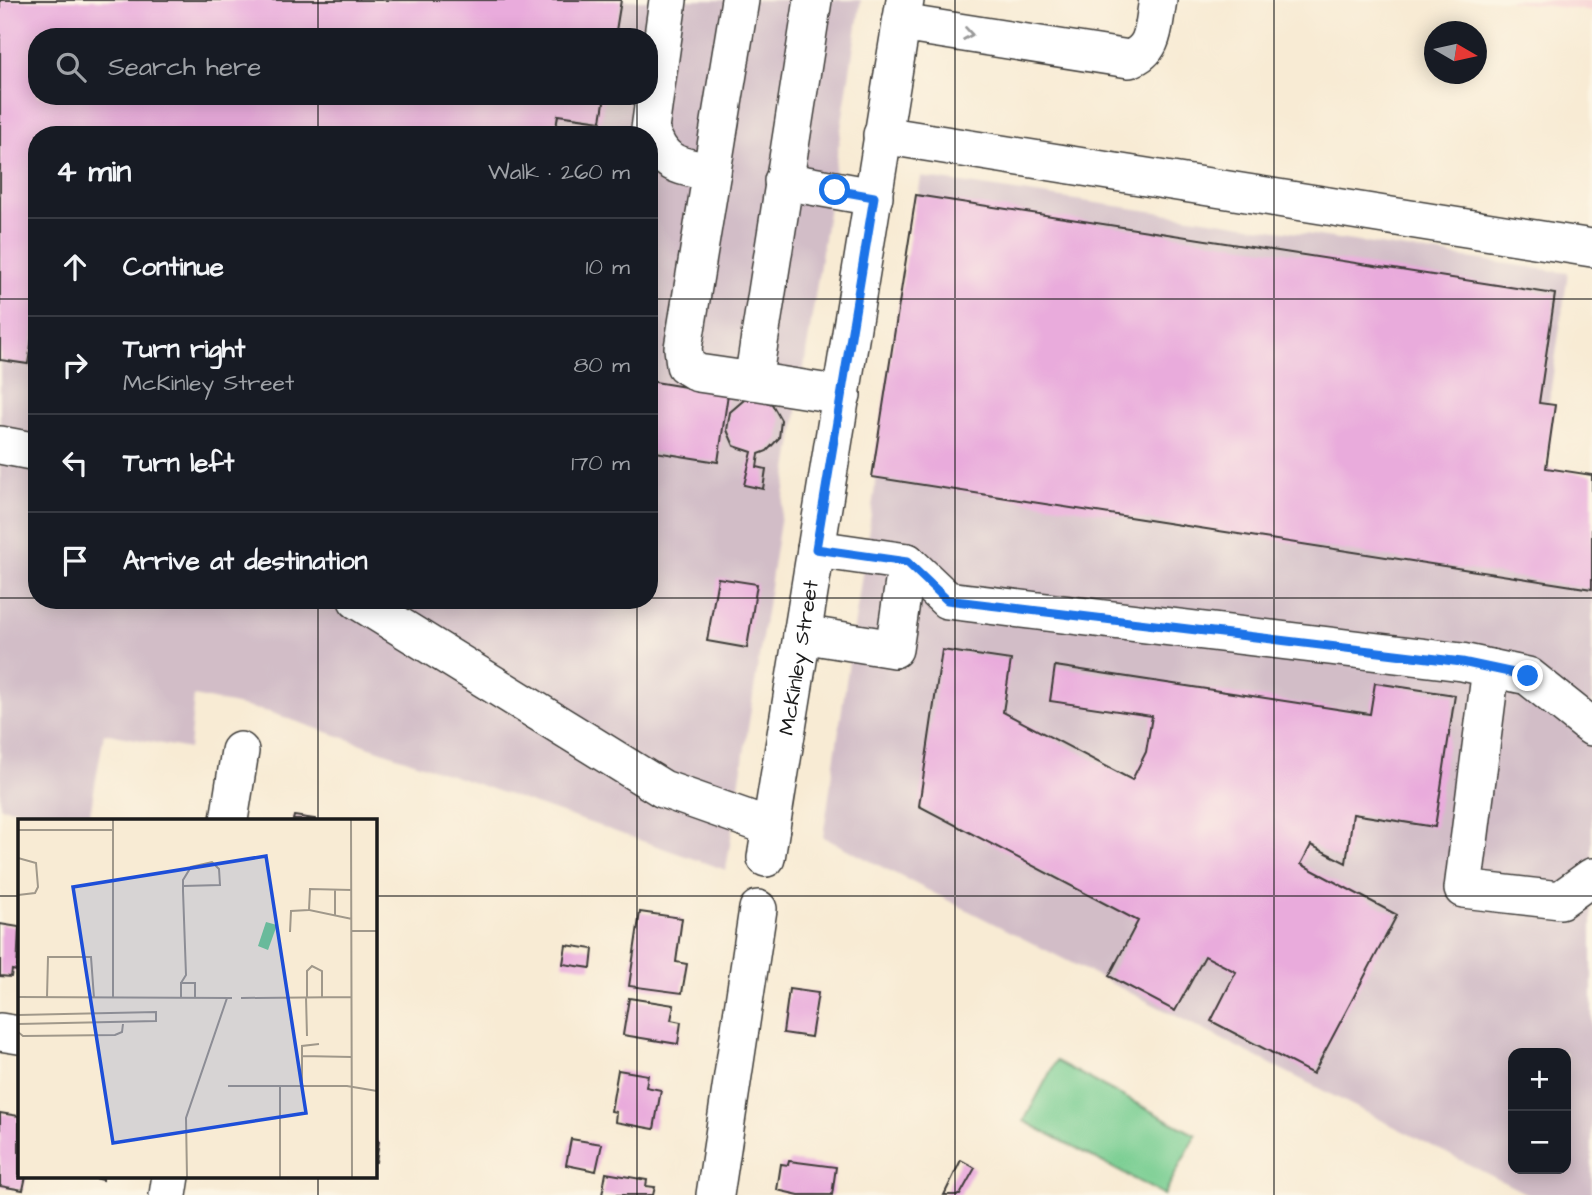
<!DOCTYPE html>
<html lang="en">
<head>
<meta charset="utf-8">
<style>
	body { margin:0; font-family:"Architects Daughter",sans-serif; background:#20242c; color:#f1f3f6 }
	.controls { position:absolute; right:21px; bottom:21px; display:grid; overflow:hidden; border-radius:14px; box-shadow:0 4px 18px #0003 }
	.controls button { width:63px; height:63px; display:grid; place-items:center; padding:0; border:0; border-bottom:2px solid #363941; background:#171b24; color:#f1f3f6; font:35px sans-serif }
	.compass { position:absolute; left:1424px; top:21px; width:63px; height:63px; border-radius:50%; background:#171b24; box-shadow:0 4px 18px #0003; rotate:99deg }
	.stop { position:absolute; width:21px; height:21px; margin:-16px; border:5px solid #1a73e8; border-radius:50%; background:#fff }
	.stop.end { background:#1a73e8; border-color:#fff; box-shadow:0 2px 7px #0008 }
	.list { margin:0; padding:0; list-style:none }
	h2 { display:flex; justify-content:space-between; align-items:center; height:91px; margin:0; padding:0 28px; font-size:30px }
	h2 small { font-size:23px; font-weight:400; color:#9ea1a6 }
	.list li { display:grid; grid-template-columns:46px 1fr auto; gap:21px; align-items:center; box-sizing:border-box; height:98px; padding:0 28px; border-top:2px solid #363941 }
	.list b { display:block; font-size:26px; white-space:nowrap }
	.list p { margin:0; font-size:23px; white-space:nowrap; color:#9ea1a6 }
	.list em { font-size:23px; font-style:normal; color:#9ea1a6 }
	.icon { flex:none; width:38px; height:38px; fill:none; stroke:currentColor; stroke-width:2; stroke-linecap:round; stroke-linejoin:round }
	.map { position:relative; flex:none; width:1592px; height:1195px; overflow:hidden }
	.search { position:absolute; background:#171b24; box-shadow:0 4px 18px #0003; left:28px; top:28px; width:630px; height:77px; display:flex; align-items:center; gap:18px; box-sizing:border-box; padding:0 24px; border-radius:28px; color:#9ea1a6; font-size:26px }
	.panel { position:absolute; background:#171b24; box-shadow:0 4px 18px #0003; left:28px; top:126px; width:630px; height:483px; border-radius:28px }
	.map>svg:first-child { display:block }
	.built { fill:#f7cfd3 }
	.industrial { fill:#d2bdc7; fill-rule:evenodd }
	.green { fill:#77cd91; stroke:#4a7456; stroke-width:2 }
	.building { fill:#e9abdc }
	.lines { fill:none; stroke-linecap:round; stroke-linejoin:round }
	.minor-casing { stroke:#3d3b38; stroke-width:40 }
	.minor { stroke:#fff; stroke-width:37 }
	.oneway { stroke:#999 }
	.route { stroke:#1a73e8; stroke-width:9 }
	.grid { fill:none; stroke:#1c1c1c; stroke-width:2; stroke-opacity:0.55 }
	.labels { text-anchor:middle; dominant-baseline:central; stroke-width:7; stroke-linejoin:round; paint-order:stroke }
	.street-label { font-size:21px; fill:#1c1c1c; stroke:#fcf5e5 }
	.inset-road { fill:none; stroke:#a0988a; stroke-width:2 }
	.view { fill:#1d4ed8; fill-opacity:0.15; stroke:#1d4ed8; stroke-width:3.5 }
	.inset-edge { fill:none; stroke:#1c1c1c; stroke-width:3.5 }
</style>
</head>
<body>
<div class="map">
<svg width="1592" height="1195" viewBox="0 0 1592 1195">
	<rect width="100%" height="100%" fill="#fcf5e5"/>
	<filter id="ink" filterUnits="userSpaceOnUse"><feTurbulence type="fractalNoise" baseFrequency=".0143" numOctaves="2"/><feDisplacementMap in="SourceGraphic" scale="14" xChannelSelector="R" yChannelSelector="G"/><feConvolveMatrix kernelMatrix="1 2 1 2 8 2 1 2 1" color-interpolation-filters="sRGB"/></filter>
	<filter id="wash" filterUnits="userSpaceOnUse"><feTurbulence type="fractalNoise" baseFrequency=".00686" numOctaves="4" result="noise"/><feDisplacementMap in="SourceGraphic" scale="28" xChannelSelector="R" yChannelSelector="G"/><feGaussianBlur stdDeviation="1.57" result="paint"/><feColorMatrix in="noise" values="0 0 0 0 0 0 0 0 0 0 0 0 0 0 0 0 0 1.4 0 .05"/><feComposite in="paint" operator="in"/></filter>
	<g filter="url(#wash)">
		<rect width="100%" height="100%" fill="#f8ebd4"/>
		<path class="built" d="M 1510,0 L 1592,0 L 1592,11 L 1510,1 Z"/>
		<path class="industrial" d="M 0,0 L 861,0 L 726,870 L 269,712 L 194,696 L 189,749 L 104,733 L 89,820 L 0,807 ZM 37,37 L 649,37 L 649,96 L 37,96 ZM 37,135 L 649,135 L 649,600 L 37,600 Z
			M 921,177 L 1568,273 L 1538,475 L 1592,484 L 1592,1195 L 1529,1195 L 823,837 ZM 1513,1053 L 1566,1053 L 1566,1169 L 1513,1169 Z"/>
		<path class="green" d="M 1056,1061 L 1196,1135 L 1164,1195 L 1024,1121 Z"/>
		<g id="blocks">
			<path class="building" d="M 0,0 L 621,0 L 615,37 L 37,37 L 37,96 L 605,96 L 601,121 L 558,115 L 555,135 L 37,135 L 37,307 L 28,364 L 0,360 Z
				M 916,195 L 1555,294 L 1539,403 L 1555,405 L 1546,468 L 1592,475 L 1592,589 L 872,477 Z
				M 649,381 L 728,394 L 718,462 L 649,451 Z
				M 754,398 L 772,404 L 781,420 L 779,438 L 767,451 L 759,454 L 757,467 L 766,469 L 763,489 L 744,485 L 752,452 L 734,446 L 727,430 L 730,412 L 744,400 Z
				M 718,578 L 757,584 L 747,648 L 707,641 Z
				M 942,650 L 1011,660 L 1003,712 L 1132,780 L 1146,752 L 1152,716 L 1050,701 L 1055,666 L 1370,714 L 1375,683 L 1455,695 L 1435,827 L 1353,814 L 1346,863 L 1311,845 L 1301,864 L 1397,915 L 1313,1074 L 1211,1021 L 1236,972 L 1205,956 L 1175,1011 L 1109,976 L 1138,921 L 919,806 Z
				M 294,816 L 315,819 L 315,820 L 293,820 Z
				M 640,912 L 682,918 L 676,962 L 687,964 L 682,993 L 629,986 Z
				M 0,924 L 19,927 L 17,971 L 12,970 L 11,977 L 0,976 Z
				M 566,945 L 593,949 L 591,968 L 563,964 Z
				M 789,989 L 818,993 L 811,1037 L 783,1033 Z
				M 629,998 L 674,1005 L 671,1020 L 681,1022 L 678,1044 L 623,1035 Z
				M 618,1070 L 648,1075 L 646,1087 L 661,1090 L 654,1129 L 615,1122 L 616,1112 L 611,1111 Z
				M 0,1113 L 19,1116 L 19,1176 L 26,1176 L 23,1190 L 0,1186 Z
				M 571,1139 L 602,1144 L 596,1171 L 566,1165 Z
				M 374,1140 L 379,1141 L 376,1162 L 374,1162 Z
				M 961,1160 L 975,1168 L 960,1195 L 944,1195 Z
				M 789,1161 L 836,1167 L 832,1195 L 799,1195 L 777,1190 L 781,1164 L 788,1165 Z
				M 606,1173 L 647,1180 L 646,1186 L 655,1187 L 653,1195 L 602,1195 Z
				M 86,1176 L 103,1176 L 103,1180 Z"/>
		</g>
	</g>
	<g filter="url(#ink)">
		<use href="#blocks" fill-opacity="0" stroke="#3d3b38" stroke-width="2"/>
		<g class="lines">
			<g class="minor-casing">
				<g id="minor">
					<path d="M 668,0 L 650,129 C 662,165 677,166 712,172"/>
					<path d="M 740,0 L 683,348 L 685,365 L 698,373 L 753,381 L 813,0"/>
					<path d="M 901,23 L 1129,59 C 1156,50 1153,25 1158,0"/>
					<path d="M 882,135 L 1592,248"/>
					<path d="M 783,181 L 874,197"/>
					<path d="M 753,381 L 842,395"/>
					<path d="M 0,445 L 37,452"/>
					<path d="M 907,562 L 947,600 L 1462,662 L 1528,676 L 1592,727"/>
					<path d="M 357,600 L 663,789 L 771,827"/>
					<path d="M 802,634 L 894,649 L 907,562 L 816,549"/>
					<path d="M 1491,668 L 1463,889 L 1560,900 L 1592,877"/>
					<path d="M 229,820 L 240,751"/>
					<path id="s1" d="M 766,858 L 905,0"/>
					<path d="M 0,1032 L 19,1035"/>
					<path d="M 168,1195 L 171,1176"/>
					<path d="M 715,1195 L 758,909"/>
				</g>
			</g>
			<use href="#minor" class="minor"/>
		</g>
		<defs><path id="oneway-chevron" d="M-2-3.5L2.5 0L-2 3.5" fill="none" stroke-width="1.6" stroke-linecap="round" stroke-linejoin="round" transform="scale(1.75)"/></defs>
		<use class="oneway" href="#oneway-chevron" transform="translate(968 34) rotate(9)"/>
	</g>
	<g class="lines" filter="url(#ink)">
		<path class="route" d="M 835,190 L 874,197 L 816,549 L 907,562 L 947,600 L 1462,662 L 1528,676"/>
	</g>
	<path class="grid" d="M 318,0 L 318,37M 637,0 L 637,37M 955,0 L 955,1195M 1274,0 L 1274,1195M 318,96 L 318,135M 637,96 L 637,135M 0,299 L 37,299M 649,299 L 1592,299M 0,598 L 37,598M 649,598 L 1592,598M 318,600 L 318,820M 637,600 L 637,1195M 0,896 L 19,896M 374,896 L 1592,896M 318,1176 L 318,1195"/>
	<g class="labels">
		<g class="street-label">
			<text stroke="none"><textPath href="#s1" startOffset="203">McKinley Street</textPath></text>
		</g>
	</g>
	<g transform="translate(18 819)">
		<rect width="359" height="359" fill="#f8ebd4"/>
		<path d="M 248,103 L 259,106 L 250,131 L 240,127 Z" fill="#77cd91"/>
		<path class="inset-road" d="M 333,0 L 334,358M 0,11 L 95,11M 0,39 L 18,44 L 20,68 L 17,74 L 0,76M 317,71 L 317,96M 334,71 L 292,70 L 291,91 L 334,100M 334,112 L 359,112M 272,113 L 273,92 L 291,91M 163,164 L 168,156 L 165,72 L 165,61 L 173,48 L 194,43 L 201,50 L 202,66 L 165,67M 0,178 L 214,179M 29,178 L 30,138 L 73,138 L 76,179M 288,178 L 289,217M 289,178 L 289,152 L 294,147 L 304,152 L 304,178M 95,179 L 95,0M 163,179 L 163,164 L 177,164 L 177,179M 223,179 L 334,178M 0,196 L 138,193 L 138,202 L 0,205M 0,213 L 5,217 L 97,216 L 104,213 L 105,205M 284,237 L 334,238M 210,267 L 329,267 L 359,272M 262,267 L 262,358M 284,267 L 284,227 L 301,225M 169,358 L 168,299 L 209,179"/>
		<path class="view" d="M 248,37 L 288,294 L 95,324 L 55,68 Z"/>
		<rect width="359" height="359" class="inset-edge"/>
	</g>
</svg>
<div class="controls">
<button>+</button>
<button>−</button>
</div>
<svg class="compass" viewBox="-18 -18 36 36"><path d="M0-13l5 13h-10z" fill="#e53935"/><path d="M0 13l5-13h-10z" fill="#9ea1a6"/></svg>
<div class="stop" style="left:835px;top:190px"></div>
<div class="stop end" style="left:1528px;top:676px"></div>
<div class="search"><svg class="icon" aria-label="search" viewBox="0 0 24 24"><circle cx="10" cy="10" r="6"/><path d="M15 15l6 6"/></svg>Search here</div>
<section class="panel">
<h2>4 min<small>Walk · 260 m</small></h2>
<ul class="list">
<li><svg class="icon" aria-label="ahead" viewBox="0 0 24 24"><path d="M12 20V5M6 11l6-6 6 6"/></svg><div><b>Continue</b></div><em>10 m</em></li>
<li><svg class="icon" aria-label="right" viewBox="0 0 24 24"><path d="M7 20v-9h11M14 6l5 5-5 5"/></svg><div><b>Turn right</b><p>McKinley Street</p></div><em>80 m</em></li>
<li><svg class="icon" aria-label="left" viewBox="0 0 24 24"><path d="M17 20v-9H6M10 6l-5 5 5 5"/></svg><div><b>Turn left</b></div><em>170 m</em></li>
<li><svg class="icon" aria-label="arrive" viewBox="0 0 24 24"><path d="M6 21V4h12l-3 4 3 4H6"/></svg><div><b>Arrive at destination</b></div></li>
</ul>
</section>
</div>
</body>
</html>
